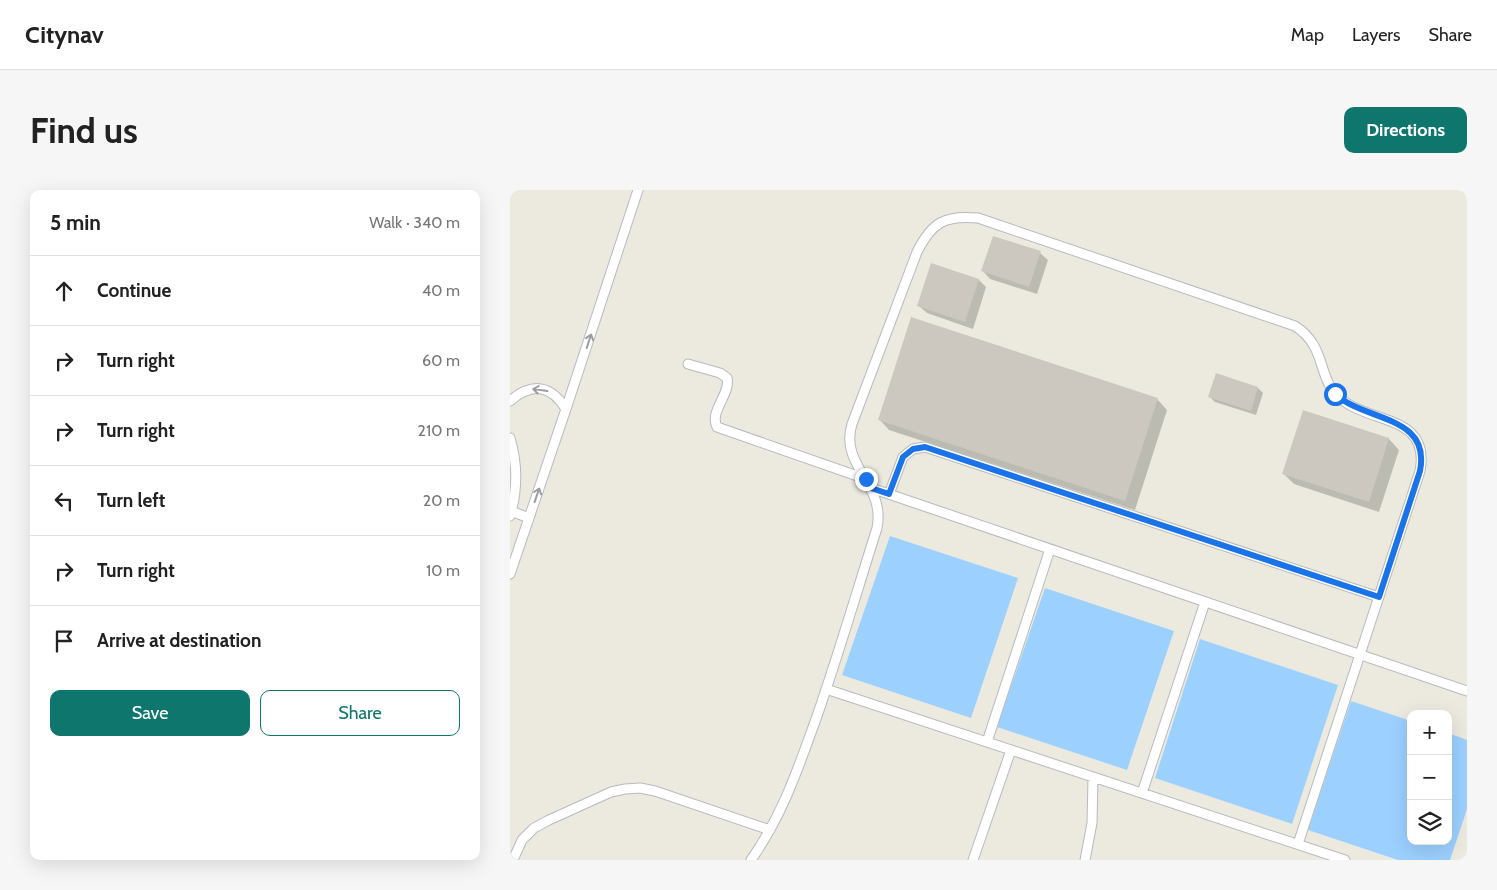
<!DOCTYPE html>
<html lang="en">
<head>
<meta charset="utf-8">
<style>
	body { margin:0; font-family:Cabin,sans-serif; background:#f6f6f6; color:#222 }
	.controls { position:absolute; right:15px; bottom:15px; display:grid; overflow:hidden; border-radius:10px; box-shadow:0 5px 20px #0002 }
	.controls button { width:45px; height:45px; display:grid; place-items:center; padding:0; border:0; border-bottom:1px solid #e0e0e0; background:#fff; color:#222; font:25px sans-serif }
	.stop { position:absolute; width:15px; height:15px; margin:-11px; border:4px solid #1a73e8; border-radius:50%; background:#fff }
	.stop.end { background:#1a73e8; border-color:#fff; box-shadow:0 1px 5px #0008 }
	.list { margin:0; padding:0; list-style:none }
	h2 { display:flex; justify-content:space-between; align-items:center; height:65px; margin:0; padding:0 20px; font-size:21px }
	h2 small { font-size:16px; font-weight:400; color:#767676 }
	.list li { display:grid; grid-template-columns:32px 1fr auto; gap:15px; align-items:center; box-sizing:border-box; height:70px; padding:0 20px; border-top:1px solid #e0e0e0 }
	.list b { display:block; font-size:19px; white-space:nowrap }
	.list em { font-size:16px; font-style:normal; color:#767676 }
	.actions { display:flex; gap:10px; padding:15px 20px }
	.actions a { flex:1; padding:11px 0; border:1px solid #0f766e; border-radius:10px; text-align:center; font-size:18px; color:#0f766e }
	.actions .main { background:#0f766e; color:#fff }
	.icon { flex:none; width:28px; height:28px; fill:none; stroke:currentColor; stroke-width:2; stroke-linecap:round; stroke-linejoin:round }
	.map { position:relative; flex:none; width:957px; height:670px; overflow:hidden; border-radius:10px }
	header { display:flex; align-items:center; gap:30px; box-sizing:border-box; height:70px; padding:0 25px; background:#fff; border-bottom:1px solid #e0e0e0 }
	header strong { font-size:24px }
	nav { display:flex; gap:28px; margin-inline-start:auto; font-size:18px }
	.intro { display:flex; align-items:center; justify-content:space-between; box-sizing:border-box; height:120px; padding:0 30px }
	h1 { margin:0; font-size:35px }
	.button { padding:12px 22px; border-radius:10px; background:#0f766e; color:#fff; font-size:18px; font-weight:700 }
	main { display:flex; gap:30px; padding:0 30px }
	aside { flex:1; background:#fff; border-radius:10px; box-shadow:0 5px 20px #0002 }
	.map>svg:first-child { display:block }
	.water { fill:#9cd0ff }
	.shadow { fill:#0003 }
	.building { fill:#ccc8c0 }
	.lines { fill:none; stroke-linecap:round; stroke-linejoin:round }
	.lane-casing { stroke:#b7babf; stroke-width:11 }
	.lane { stroke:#fff; stroke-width:9 }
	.oneway { stroke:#9b9da0 }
	.route { stroke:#1a73e8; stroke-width:6 }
</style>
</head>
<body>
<header>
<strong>Citynav</strong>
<nav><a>Map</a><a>Layers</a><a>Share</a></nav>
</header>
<div class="intro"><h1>Find us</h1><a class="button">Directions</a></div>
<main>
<aside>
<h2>5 min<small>Walk · 340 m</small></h2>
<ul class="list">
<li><svg class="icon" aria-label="ahead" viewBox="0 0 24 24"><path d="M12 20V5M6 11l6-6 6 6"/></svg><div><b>Continue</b></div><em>40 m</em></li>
<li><svg class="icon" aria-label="right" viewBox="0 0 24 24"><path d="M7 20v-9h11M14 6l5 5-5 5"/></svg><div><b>Turn right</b></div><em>60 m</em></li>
<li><svg class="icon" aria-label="right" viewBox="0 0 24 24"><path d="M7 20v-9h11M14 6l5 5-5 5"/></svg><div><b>Turn right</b></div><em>210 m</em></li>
<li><svg class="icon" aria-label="left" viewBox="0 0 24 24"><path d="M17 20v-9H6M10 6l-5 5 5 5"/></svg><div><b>Turn left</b></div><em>20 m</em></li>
<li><svg class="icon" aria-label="right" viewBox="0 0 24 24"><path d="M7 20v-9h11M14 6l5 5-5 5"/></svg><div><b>Turn right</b></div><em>10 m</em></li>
<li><svg class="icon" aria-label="arrive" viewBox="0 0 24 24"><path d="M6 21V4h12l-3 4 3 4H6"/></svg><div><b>Arrive at destination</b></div></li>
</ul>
<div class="actions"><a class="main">Save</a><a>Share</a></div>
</aside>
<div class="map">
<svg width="957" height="670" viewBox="0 0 957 670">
	<rect width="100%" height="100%" fill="#eceadf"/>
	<path class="water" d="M 380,346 L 508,388 L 461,528 L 332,485 Z
		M 535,398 L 664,441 L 617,580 L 487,537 Z
		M 690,449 L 828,495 L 782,634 L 645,588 Z
		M 841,511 L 901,531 L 901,651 L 938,651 L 938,543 L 957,550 L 957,619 L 940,670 L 888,670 L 798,640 Z"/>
	<path class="shadow" d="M 530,63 L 538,70 L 527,104 L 480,89 L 473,81 Z
		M 469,90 L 476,97 L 463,139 L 417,123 L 409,116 Z
		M 748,198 L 753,203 L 746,225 L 705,212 L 700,207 Z
		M 647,209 L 657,220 L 625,320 L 379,240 L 369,229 Z
		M 794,222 L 879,249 L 889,260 L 869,322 L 784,294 L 774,284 Z"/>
	<path class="building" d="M 483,46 L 531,61 L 519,97 L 471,81 Z
		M 421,73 L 469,89 L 455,132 L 407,116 Z
		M 401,127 L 648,208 L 615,311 L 368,230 Z
		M 706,183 L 748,197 L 741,221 L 698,207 Z
		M 793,220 L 879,248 L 859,312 L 772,284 Z"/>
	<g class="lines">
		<g class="lane-casing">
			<path id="lane" d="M 178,174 L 210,183 L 217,188 C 221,204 199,221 207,237 L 356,289
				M 0,211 C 22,192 41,195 56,219
				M 0,248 C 8,275 8,299 0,326
				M 361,298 L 957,501
				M 379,304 L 393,267 L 403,259 L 415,257 L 869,407
				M 1,321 L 19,328
				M 0,384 L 56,219 L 128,0
				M 316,499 L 835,670
				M 477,552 L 540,359
				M 632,603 L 695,412
				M 3,670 L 12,650 L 24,638 L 39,630 L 101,602 L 115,599 L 130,598 L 145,601 L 260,640
				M 241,670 C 273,624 287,581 306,529 C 328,466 347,401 367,338 C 376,294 329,276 342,234 L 407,62 C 422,32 435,25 468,28 L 785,136 C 818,157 806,189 831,209 C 861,234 921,225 910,281 L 788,654
				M 463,670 L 501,560
				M 575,670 L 582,633 L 583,588"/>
		</g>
		<use href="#lane" class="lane"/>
	</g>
	<defs><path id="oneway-shaft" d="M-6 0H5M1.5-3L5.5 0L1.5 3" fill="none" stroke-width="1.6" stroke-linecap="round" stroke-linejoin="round" transform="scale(1.25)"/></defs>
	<g class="oneway">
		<use href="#oneway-shaft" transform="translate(79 151) rotate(-72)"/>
		<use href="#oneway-shaft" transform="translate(30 200) rotate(-172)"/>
		<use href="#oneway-shaft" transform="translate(27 305) rotate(-71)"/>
	</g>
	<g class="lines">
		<path class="route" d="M 356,289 L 361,298 L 379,304 L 393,267 L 403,259 L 415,257 L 869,407 L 910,281 C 921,225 856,232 825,204"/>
	</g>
</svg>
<div class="controls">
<button>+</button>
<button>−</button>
<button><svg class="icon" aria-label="layers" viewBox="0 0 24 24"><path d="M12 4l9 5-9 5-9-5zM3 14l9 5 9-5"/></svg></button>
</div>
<div class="stop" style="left:825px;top:204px"></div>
<div class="stop end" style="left:356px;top:289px"></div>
</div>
</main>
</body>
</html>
